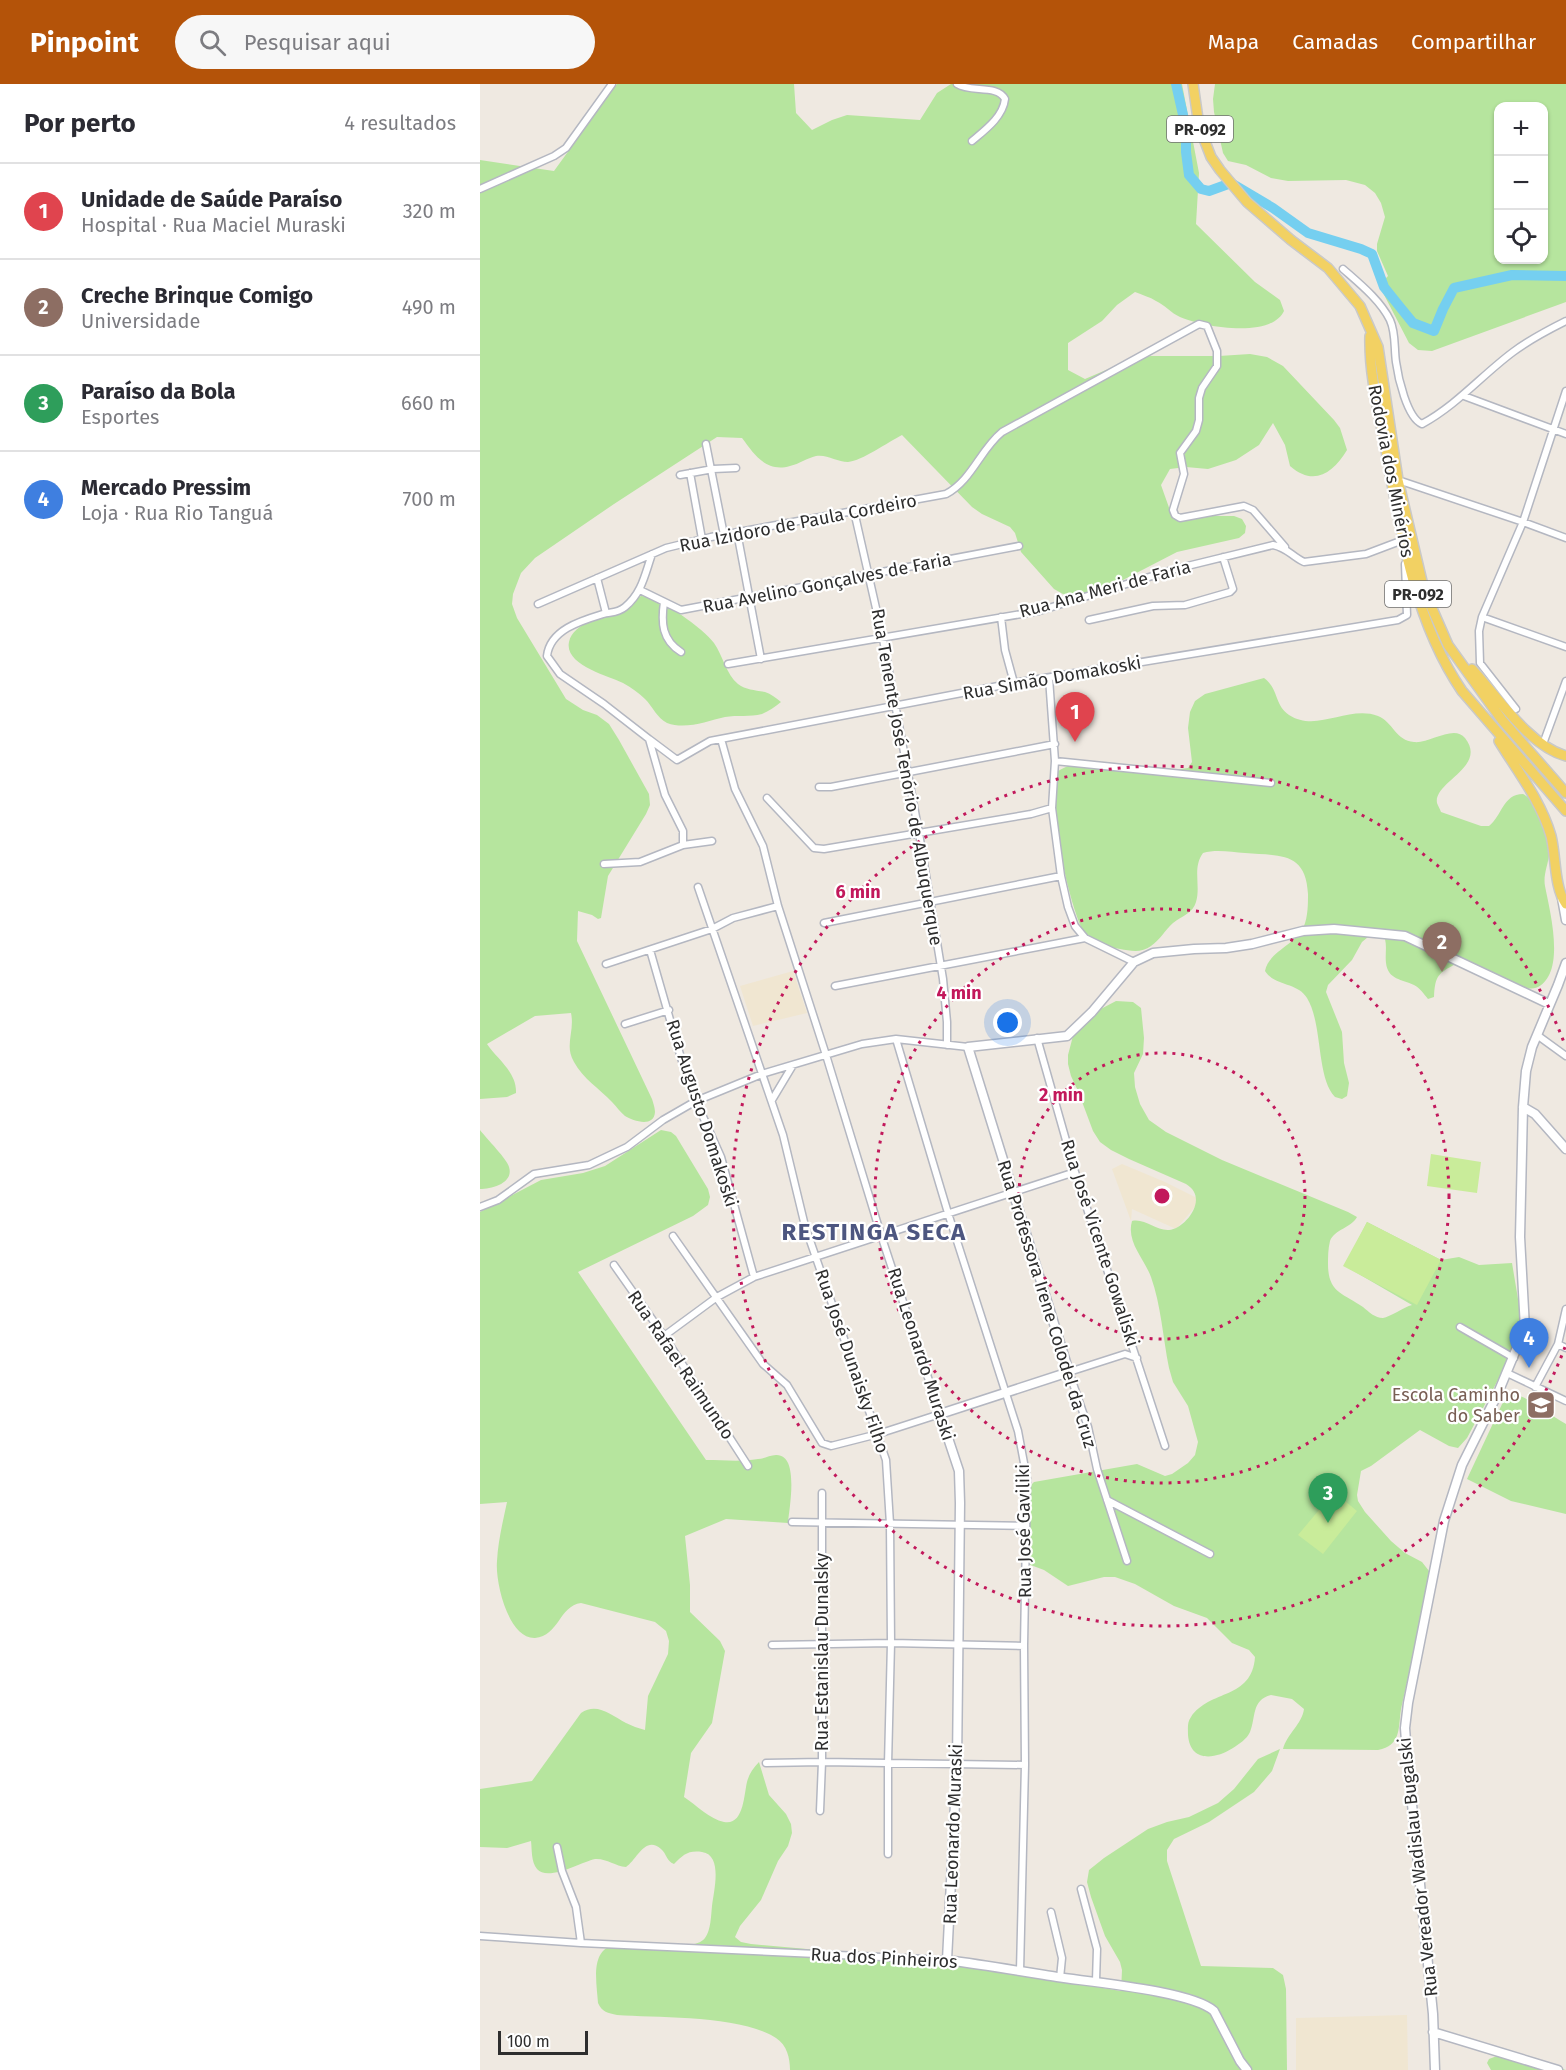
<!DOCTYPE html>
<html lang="pt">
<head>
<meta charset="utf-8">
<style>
	body { margin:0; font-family:"Fira Sans",sans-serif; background:#f7f7f7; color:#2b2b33 }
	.controls { position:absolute; right:18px; top:18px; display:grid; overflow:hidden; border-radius:12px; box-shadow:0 2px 4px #0004 }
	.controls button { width:54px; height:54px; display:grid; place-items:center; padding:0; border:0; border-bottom:2px solid #e1e1e2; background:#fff; color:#2b2b33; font:30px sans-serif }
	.scale { position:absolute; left:18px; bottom:15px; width:90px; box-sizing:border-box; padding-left:6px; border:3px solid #2e2e2e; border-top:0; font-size:16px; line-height:21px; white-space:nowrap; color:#2e2e2e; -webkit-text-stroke:4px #fff; paint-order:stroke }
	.you { position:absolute; left:528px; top:939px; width:21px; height:21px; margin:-15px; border:4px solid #fff; border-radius:50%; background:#1a73e8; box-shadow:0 0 0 9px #1a73e833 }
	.badge { display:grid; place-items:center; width:39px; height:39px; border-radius:50%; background:#b45309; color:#fff; font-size:20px; font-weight:700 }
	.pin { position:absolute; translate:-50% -50px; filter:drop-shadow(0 2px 3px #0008) }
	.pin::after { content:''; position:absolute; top:32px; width:21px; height:18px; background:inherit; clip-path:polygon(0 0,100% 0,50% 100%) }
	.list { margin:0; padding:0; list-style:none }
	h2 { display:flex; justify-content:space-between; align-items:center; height:78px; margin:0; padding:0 24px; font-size:26px }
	h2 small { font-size:20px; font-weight:400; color:#7c7c81 }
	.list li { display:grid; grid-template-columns:39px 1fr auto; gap:18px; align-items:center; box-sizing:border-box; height:96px; padding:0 24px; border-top:2px solid #e1e1e2 }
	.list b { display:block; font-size:22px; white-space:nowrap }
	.list p { margin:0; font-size:20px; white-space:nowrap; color:#7c7c81 }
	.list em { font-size:20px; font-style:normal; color:#7c7c81 }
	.icon { flex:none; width:33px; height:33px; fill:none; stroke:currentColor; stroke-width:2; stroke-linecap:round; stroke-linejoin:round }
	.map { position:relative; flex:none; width:1086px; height:1986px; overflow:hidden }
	header { display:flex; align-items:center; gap:36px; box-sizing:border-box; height:84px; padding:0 30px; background:#b45309; color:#fff }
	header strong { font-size:28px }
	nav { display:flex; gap:33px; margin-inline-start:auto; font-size:21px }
	.search { width:420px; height:54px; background:#f7f7f7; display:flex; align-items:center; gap:15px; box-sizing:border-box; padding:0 21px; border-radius:33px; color:#7c7c81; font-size:22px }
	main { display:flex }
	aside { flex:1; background:#fff }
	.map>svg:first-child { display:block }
	.education { fill:#f0e6d1 }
	.green { fill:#b6e59e; fill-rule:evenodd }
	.pitch { fill:#c9ec9a }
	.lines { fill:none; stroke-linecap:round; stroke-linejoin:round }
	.river { stroke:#75cff0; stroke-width:10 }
	.street-casing { stroke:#b4b7c1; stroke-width:9 }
	.secondary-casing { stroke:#b4b7c1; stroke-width:11 }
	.primary-casing { stroke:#c9c9c9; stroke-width:12 }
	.street { stroke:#fff; stroke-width:6 }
	.secondary { stroke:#fff; stroke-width:8 }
	.primary { stroke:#f2d163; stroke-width:9 }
	.ring { fill:none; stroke:#c2185b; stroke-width:3; stroke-dasharray:3 6 }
	.labels { text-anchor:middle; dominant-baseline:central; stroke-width:4.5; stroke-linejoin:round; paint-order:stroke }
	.shield { fill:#fff; stroke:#6d6d6d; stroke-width:1.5 }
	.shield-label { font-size:16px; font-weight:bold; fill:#2e2e2e }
	.street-label { font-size:18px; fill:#2e2e2e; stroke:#fff }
	.education-label { font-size:18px; fill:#785e54; stroke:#fff; text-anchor:end }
	.district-label { font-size:24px; font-weight:bold; letter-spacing:1.5px; fill:#4d5680; stroke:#fff }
	.centre { fill:#c2185b; stroke:#fff; stroke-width:3 }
	.ring-label { font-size:18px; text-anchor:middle; font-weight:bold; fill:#c2185b; stroke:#fff; stroke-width:4.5; stroke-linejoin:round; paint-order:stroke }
</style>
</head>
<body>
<header>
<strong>Pinpoint</strong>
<div class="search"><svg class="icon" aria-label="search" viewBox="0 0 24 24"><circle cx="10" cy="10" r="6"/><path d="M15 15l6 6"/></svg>Pesquisar aqui</div>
<nav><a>Mapa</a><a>Camadas</a><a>Compartilhar</a></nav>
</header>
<main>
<aside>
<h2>Por perto<small>4 resultados</small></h2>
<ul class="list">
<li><span class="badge" style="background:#e0444e">1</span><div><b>Unidade de Saúde Paraíso</b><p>Hospital · Rua Maciel Muraski</p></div><em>320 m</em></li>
<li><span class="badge" style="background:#8d6e63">2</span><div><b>Creche Brinque Comigo</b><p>Universidade</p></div><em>490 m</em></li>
<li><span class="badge" style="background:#2e9e5b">3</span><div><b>Paraíso da Bola</b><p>Esportes</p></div><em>660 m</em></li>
<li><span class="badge" style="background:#3f7fe0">4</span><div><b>Mercado Pressim</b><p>Loja · Rua Rio Tanguá</p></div><em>700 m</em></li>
</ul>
</aside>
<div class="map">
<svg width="1086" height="1986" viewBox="0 0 1086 1986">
	<rect width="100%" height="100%" fill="#efe9e1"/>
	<path class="education" d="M 313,887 L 327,929 L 273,942 L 260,902 Z
		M 642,1080 L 685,1098 L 721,1116 L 696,1145 L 652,1125 L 651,1137 L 632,1085 Z
		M 927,1931 L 928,1986 L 816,1986 L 816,1934 Z"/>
	<path class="green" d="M 137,0 L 314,0 L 316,29 L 332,46 L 352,36 L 367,31 L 440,36 L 457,9 L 471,0 L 702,0 L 719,89 L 716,140 L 775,198 L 800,216 L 804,227 C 791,255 723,243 700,233 C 691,229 685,221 676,217 C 670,213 662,211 655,208 L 637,221 L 622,237 L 588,259 L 588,286 L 605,295 L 654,274 L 671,272 L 739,272 L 770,270 L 787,273 L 803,282 L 854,336 L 860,344 L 867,366 C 853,389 834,403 810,382 L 805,361 L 793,339 L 779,361 L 756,376 L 728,385 L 706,383 L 690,385 L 681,401 L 692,432 L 754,432 L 762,435 L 766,442 L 765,449 L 759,454 L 697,468 L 641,497 L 616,513 L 605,516 L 590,514 L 574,505 L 541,468 L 535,449 L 530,443 L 502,430 L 492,423 L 422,351 C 408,358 382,377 368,378 C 357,378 347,370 336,372 C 327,374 319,380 310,382 C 286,389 274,370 262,354 L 237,353 L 134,420 L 55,474 L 41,489 L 33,510 L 32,520 L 37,534 L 86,615 L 103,626 L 117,631 L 129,640 L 139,656 L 169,710 L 170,721 L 166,730 L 128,792 L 121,834 L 118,835 L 112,831 L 98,827 L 97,857 L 172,1015 C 173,1018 175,1024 175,1028 C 174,1044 153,1037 145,1032 C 140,1028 137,1023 132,1018 C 120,1005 103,995 94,978 C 84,961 95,948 91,929 L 55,932 L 7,960 C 17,975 37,988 36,1009 L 27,1013 L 0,1015 L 0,76 L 74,87 Z
		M 735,0 L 1086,0 L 1086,218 L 952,267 L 938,266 L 929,259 L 900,203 L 902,198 L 908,192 L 897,167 L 897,160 L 905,133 L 901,119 L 895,109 L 885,101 L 866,96 L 808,97 L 791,94 L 766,81 L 748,77 L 743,69 L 734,28 L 733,15 ZM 1018,22 L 1064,22 L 1064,176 L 1018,176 Z
		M 161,512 C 177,511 224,545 234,559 C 243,572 246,590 258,600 C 266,606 275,606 285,608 C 291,610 296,614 301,618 C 295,623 289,627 282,630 C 270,633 257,631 245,633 C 227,637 206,646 187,639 C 177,634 173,623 165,615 C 159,609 152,604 143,599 C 129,592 84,581 89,558 C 93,539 126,530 141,524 C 148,521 154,516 161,512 Z
		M 784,594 C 799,605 794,621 809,631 C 837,649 868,621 898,632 C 913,638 916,657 934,658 C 949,660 974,640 985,654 C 1008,683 953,698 957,719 C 958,722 960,725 961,728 L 1001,742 L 1009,742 C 1022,732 1023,710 1043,710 C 1059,718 1069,754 1069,771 C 1068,781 1063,791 1065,802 C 1070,828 1086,888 1058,903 C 1040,911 994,887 976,880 C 958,889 955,892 954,913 L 948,915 C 944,910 940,904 934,901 C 922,895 908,896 906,879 C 905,871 907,863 905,855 L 896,850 L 888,853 L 882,858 L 872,876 L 848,901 L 846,908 L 862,948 L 864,979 L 869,999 L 867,1012 L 862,1015 L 855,1013 C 836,993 843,940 827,914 C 818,898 794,902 785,887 C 789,867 816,861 824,842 C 828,832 828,820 828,810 C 826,767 799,772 765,769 C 751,768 736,765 723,769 C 712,784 721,801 716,818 C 713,829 702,832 693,839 C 685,846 680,856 671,862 C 662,869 651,867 640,865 C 629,863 615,861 607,852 C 592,839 566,712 574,693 C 577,686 582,685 588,682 L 674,684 L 694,686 L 708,684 L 712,678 L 708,644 L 710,628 L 715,617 L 725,610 Z
		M 636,917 L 653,918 L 661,924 L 664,954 L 663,970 L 654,989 L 655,1003 L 660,1020 L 669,1036 L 686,1048 L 742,1076 L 868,1128 L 877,1133 C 871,1144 855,1145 850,1157 C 848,1165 848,1173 848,1180 C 848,1209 863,1209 883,1223 C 889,1228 895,1234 903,1234 C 910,1233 924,1223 932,1221 L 865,1182 L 887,1138 L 961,1176 L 979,1173 L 999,1181 L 1032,1179 L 1041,1233 L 1041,1245 L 1027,1279 L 987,1354 L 978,1364 L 969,1362 L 940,1346 L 891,1382 L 881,1387 L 877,1411 L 878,1417 L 885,1428 L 911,1457 L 925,1469 L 942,1478 L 949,1487 L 949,1501 L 921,1625 C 918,1646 921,1661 898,1666 L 803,1665 C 807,1650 822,1640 824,1625 L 812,1615 L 791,1611 C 771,1616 776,1634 770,1648 C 767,1655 759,1660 753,1664 C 734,1676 710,1678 708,1651 C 708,1645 707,1638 711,1633 C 730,1605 772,1616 775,1573 L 769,1566 L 752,1559 L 727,1534 L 694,1522 L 655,1500 L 635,1493 L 624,1493 L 588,1502 L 564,1486 L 548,1480 L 548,1404 L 554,1398 L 657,1380 L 685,1392 L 692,1390 L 708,1379 L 715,1371 L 718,1358 L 708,1322 L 693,1298 L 689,1284 C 683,1254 681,1221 671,1193 C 664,1174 646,1158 652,1137 C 665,1134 676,1147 689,1146 C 705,1145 730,1114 706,1100 L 649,1075 L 631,1066 L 620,1058 L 613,1047 L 598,1007 L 591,992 L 588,980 L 588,971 L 593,952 L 617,927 Z
		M 0,1046 C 6,1054 28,1076 29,1083 C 34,1099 12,1105 0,1105 Z
		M 181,1046 L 191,1048 L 196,1052 L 228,1105 L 230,1113 L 228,1121 L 213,1132 L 98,1188 L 226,1376 C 243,1376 261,1378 278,1375 C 284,1375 290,1371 296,1371 C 320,1370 309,1425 308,1439 L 246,1435 L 205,1452 L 210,1501 L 210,1528 L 240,1557 L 245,1567 L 232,1639 L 211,1669 L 204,1713 C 216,1721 230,1735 244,1738 C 264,1742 264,1710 267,1698 C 269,1690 273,1684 279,1678 L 289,1711 L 306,1730 L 311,1740 L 312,1749 L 308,1762 L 298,1777 L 281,1816 L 260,1842 L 255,1853 L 261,1858 L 271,1860 L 462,1877 L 641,1907 L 642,1886 L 640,1878 L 625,1852 L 611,1813 L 607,1798 L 609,1786 L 624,1774 L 668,1745 L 687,1738 L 709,1733 L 738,1719 L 754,1705 L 778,1675 L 800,1665 L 792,1687 L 774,1708 L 729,1738 L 694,1755 L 687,1766 L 687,1777 L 721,1882 L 793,1884 L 803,1891 L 806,1905 L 807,1986 L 310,1986 C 310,1974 307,1961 296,1954 C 261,1931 179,1934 137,1931 C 128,1929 122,1928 118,1919 C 117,1901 110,1869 131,1862 L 208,1861 C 215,1860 221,1859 225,1854 C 231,1846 231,1831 232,1822 C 234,1806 243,1771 222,1768 C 208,1766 203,1771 194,1780 C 186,1777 187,1770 181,1765 C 165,1751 157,1776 146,1783 C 135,1782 126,1774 115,1775 C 101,1778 68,1798 57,1785 C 51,1778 52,1765 51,1757 L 27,1764 L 0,1763 L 0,1705 L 52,1697 L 101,1629 C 117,1618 131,1631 146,1639 C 152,1642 158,1644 165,1646 L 168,1612 L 188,1570 L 189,1557 L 186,1547 L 175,1538 L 101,1519 C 79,1522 79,1552 55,1554 C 28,1555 15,1497 17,1477 C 18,1457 23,1437 27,1418 L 0,1420 L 0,1128 L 61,1096 L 103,1089 L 125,1082 Z
		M 1034,1310 C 1055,1316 1068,1330 1086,1340 L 1086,1430 L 1031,1417 L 987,1395 L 1023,1318 L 1027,1313 Z
		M 1017,1972 L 1027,1972 L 1086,1986 L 1011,1986 L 1007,1979 L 1009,1975 Z"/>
	<path class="pitch" d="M 951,1070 L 1001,1078 L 997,1109 L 947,1102 Z
		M 887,1138 L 961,1176 L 937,1221 L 863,1182 Z
		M 854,1408 L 877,1427 L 843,1470 L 818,1451 Z"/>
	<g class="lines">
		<path class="river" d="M 696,0 L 706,44 L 706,68 L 709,91 L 721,105 L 729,107 L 751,99 L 793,124 L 828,149 L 881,165 L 892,170 L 904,203 L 920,223 L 933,239 L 954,247 L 963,225 L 974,204 L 1032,191 L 1086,192"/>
		<g class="street-casing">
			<path id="street" d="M 477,0 C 491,9 517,0 525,15 C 523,33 505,46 492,57
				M 0,105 L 74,72 L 86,64 L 132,0
				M 863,185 C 880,200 900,216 910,236 C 916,249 914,264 916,278 C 918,293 927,334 942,340 C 977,321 1002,291 1033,268 C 1049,256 1068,246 1086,237
				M 984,312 L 1086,350
				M 226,360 L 244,451
				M 210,389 L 222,455
				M 200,391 L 233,385 L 256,384
				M 918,396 L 1043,438 L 1086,454
				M 374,427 L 403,555 L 439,749 L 463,895 L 467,938 L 467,961
				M 257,448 L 281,575
				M 172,470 C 165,490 162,509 145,523 C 138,529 131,528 123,530 C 100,537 70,546 67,572 L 80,590 L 124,620 L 169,655 L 185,711 L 203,747 L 203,761
				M 117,494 L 126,529
				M 160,506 L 201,526 L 539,462
				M 184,518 C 181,539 182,556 201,568
				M 58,520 L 186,464 L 231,453 L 466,410 C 492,396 500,366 522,348 L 719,240 L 727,242 L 737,267 L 737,282 L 722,304 L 719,314 L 719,336 L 716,347 L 700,369 L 704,390 L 693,426 L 695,431 L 700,434 L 764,422 L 773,426 L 805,463
				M 521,533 L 525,566 L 534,599
				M 1002,533 L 1086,563
				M 609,536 L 673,522 L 705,521 L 750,508 L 753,505 L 743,473
				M 248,580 L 559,527 L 695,485 L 793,461 C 808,464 811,472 824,478 L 886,470 L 923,456
				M 569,594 L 575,677 L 572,724 L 581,792 L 588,823 L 595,842 L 605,854 L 654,878
				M 1036,625 L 1000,579 L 999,547 L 1002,533 L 1043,438 L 1086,307
				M 169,655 L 197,676 L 230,657 L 534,599 L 918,536 L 927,531 L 925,480
				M 1063,660 L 1086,597
				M 575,677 L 791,699
				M 339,703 L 351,703 L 575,660
				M 287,714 L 334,764 L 344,765 L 551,730 L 572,724
				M 124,780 L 160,778 L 203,761 L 232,757
				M 218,803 L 303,1051 L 325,1142 L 406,1376 L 410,1440 L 411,1559 L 408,1680 L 408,1770
				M 344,839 L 581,792
				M 170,866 L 201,974 L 216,1017 L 241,1073 L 274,1193
				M 126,880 L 232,845 L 253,834 L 298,822
				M 355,902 L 605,854
				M 145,940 L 189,926
				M 1057,951 L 1086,972
				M 557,954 L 595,1088 L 685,1362
				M 416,955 L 468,1129 L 538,1347 L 547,1395 L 544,1562 L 545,1681 L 540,1887
				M 292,1016 L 313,981
				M 0,1123 L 18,1116 L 54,1090 L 109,1081 L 147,1063 L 183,1036 L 216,1017 L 282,990 L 382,960 L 416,955 L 488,963
				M 193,1152 L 283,1280 L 307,1301 L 342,1359 L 351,1362 L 398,1350 L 460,1330 L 401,1151 L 346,971 L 298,822 L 283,762 L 255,705 L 241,655
				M 134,1181 L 184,1252 L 268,1382
				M 980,1243 L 1034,1274
				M 184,1252 L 237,1213 L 274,1193 L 595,1088
				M 1078,1260 L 1086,1264
				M 1027,1289 L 1086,1317
				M 1055,1303 L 1078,1260 L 1086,1225
				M 627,1416 L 730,1470
				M 312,1438 L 546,1442
				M 647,1477 L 617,1385 L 608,1343 L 589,1288 L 645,1270 L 657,1274
				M 292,1561 L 411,1559 L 544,1562
				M 286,1679 L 342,1678 L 545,1681
				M 340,1727 L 342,1678 L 342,1409
				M 77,1763 L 82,1787 L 96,1823 L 101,1859
				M 601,1805 L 617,1865 L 616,1897
				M 571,1828 L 582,1874 L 580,1894
				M 0,1852 L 101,1859 L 467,1876"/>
		</g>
		<g class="secondary-casing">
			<path id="secondary" d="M 1082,814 L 1086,836
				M 1043,1023 L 1055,1030 L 1086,1065
				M 953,1948 L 1078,1986
				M 767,1986 L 760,1977 L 734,1927 C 712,1907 610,1898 577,1893 C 540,1887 504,1881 467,1876 L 477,1680 L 480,1419 L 479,1387 L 460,1330 L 589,1288 L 488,963 L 587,952 L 612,928 L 654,878 L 673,869 L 714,865 L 746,864 L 772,860 L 823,847 L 854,845 L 925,852 L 1069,920
				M 955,1986 L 953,1930 L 927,1670 L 925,1644 L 928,1619 L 964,1437 L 982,1381 L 1018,1309 L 1045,1244 L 1040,1153 L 1043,1023 L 1046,987 L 1052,963 L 1078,901 L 1086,879"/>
		</g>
		<g class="primary-casing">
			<path id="primary" d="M 713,0 L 719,42 L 731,73 L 740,86 L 767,118 L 811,156 L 848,184 L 880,222 L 898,263 L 918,396 L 944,506 L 968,561 L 1022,636 L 1086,709
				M 890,252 C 889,288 898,325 905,360 C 920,444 933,535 982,607 L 1086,727
				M 992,585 C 1017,612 1049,662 1086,672
				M 1019,657 C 1038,688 1061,717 1071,752 C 1076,771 1074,804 1086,820"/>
		</g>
		<use href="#street" class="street"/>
		<use href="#secondary" class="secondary"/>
		<use href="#primary" class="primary"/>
	</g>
	<g class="ring">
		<circle cx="682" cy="1112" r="143"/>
		<circle cx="682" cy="1112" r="287"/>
		<path d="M1085 1263A430 430 0 1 1 1085 961"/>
	</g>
	<defs>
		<g id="university-square" transform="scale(1.5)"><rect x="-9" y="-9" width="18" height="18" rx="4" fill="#8d6e63" stroke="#fff"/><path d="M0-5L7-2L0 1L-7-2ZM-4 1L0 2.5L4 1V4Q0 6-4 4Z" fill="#fff"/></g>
	</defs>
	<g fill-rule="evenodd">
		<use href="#university-square" x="1061" y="1321"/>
	</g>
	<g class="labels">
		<g class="shield">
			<rect x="687" y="32" width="66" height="26" rx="4.5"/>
			<rect x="905" y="497" width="66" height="26" rx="4.5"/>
		</g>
		<g class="shield-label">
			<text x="720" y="45">PR-092</text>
			<text x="938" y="510">PR-092</text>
		</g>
		<g class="street-label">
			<text transform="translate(911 387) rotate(79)">Rodovia dos Minérios</text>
			<text transform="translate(318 439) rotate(-11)">Rua Izidoro de Paula Cordeiro</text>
			<text transform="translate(347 499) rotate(-11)">Rua Avelino Gonçalves de Faria</text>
			<text transform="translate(625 505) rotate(-15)">Rua Ana Meri de Faria</text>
			<text transform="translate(572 594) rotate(-10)">Rua Simão Domakoski</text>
			<text transform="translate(427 693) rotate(80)">Rua Tenente José Tenório de Albuquerque</text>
			<text transform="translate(222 1029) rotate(72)">Rua Augusto Domakoski</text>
			<text transform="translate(620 1159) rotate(72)">Rua José Vicente Gowaliski</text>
			<text transform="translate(567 1220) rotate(73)">Rua Professora Irene Colodel da Cruz</text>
			<text transform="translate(441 1270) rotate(72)">Rua Leonardo Muraski</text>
			<text transform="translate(372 1277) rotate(71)">Rua José Dunaisky Filho</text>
			<text transform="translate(201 1281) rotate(56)">Rua Rafael Raimundo</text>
			<text transform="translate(544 1447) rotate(-91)">Rua José Gaviliki</text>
			<text transform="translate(342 1568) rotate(-90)">Rua Estanislau Dunalsky</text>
			<text transform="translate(473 1750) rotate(-88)">Rua Leonardo Muraski</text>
			<text transform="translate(938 1783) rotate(-96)">Rua Vereador Wadislau Bugalski</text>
			<text transform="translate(404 1874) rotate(3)">Rua dos Pinheiros</text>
		</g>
		<g class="education-label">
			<text x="1040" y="1311">Escola Caminho<tspan x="1040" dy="21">do Saber</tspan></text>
		</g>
		<g class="district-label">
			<text x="394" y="1148">RESTINGA SECA</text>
		</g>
	</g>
	<circle cx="682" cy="1112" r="9" class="centre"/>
	<g class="ring-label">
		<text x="378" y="814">6 min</text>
		<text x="479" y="915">4 min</text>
		<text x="581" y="1017">2 min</text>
	</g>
</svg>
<div class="controls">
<button>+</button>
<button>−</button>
<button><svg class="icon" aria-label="locate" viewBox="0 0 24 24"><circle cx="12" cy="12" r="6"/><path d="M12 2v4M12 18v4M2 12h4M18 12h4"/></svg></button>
</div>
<div class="scale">100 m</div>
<div class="you"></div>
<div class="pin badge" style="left:595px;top:658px;background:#e0444e">1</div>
<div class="pin badge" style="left:962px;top:888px;background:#8d6e63">2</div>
<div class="pin badge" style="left:848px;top:1439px;background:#2e9e5b">3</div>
<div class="pin badge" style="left:1049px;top:1284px;background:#3f7fe0">4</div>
</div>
</main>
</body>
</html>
